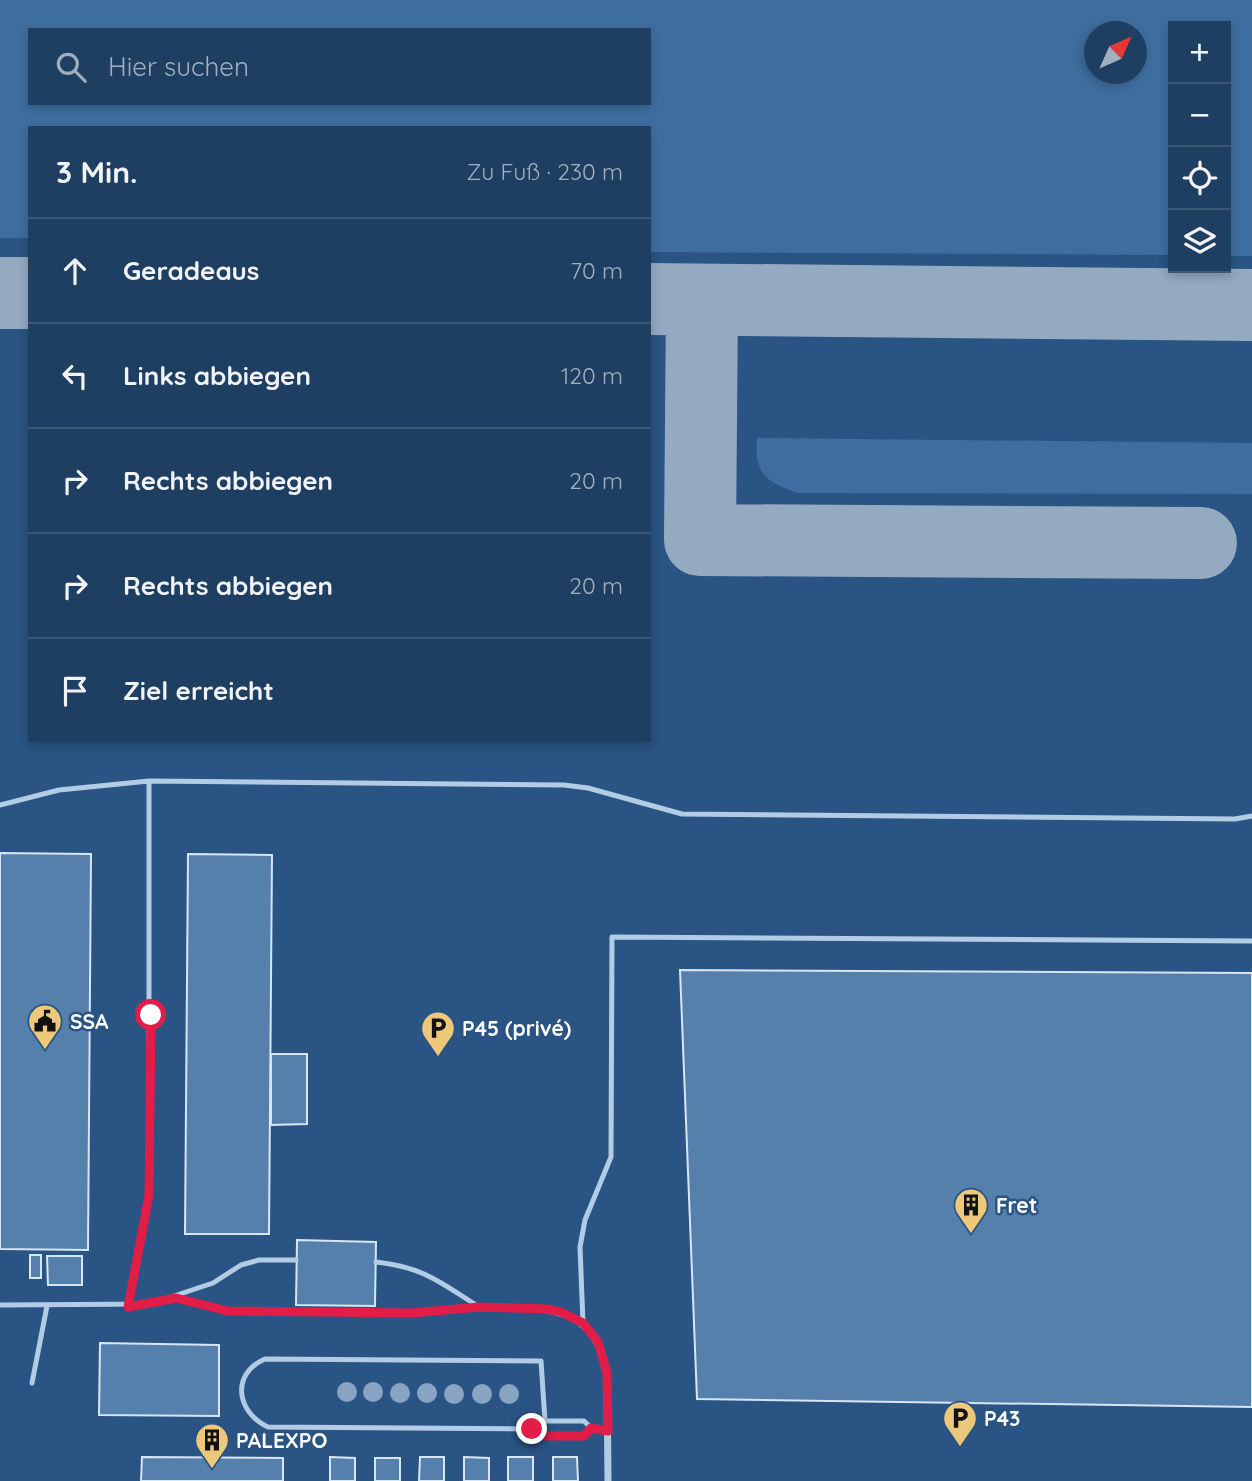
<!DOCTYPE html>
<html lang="de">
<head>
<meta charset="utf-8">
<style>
	body { margin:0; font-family:Quicksand,sans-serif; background:#274668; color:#f1f3f6 }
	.controls { position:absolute; right:21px; top:21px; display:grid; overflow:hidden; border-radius:0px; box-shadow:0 4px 10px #0003 }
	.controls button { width:63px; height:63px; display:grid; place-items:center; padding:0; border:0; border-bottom:2px solid #3c5877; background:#1f3f62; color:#f1f3f6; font:35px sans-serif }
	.compass { position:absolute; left:1084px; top:21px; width:63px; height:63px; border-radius:50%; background:#1f3f62; box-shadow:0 4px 10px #0003; rotate:45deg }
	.stop { position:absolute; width:21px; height:21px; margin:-16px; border:5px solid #e11d48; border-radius:50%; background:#fff }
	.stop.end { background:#e11d48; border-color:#fff; box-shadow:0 2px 7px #0008 }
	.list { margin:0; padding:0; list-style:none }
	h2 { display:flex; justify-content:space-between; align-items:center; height:91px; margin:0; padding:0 28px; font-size:30px }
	h2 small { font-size:23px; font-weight:400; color:#a1afbe }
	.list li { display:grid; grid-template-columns:46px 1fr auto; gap:21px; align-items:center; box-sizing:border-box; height:105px; padding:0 28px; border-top:2px solid #3c5877 }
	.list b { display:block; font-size:26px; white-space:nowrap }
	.list em { font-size:23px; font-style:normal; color:#a1afbe }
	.icon { flex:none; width:38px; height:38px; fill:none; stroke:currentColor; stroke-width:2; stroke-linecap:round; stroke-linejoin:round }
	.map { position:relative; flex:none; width:1252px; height:1481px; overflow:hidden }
	.search { position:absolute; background:#1f3f62; box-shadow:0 4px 10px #0003; left:28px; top:28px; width:623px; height:77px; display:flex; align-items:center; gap:18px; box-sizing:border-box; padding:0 24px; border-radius:0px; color:#a1afbe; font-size:26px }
	.panel { position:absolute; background:#1f3f62; box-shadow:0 4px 10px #0003; left:28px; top:126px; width:623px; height:616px; border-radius:0px }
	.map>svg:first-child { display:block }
	.green { fill:#3e6e9f; fill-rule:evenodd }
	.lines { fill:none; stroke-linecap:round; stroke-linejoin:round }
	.taxiway { stroke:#94aac1; stroke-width:72 }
	.building { fill:#5680ac; stroke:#d6e6f5; stroke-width:2 }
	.lane { stroke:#b3cce6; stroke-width:5 }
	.street { stroke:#b3cce6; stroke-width:7 }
	.tree { fill:#88a4c2 }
	.route { stroke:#e11d48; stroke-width:9 }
	.labels { text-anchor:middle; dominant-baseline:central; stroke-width:5; stroke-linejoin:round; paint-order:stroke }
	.poi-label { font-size:21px; font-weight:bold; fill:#fff; stroke:#295483; text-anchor:start }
</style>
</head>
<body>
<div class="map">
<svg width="1252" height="1481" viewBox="0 0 1252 1481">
	<rect width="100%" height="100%" fill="#295483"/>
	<path class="green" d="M 0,0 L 1252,0 L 1252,256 L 1226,256 L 1226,26 L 1173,26 L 1173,255 L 649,252 L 649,128 L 30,128 L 30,238 L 0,238 ZM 30,30 L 649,30 L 649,103 L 30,103 ZM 1094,32 L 1136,32 L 1136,74 L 1094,74 Z
		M 757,438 L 1252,443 L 1252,494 L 797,493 C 765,482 754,473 757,438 Z"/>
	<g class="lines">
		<path class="taxiway" d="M 0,293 L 30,293
			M 649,299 L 1252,305
			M 702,300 L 700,540 L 1201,543"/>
	</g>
	<path class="building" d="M 0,853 L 91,854 L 88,1250 L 0,1249 Z
		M 188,854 L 272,855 L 269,1234 L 185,1234 Z
		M 680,970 L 1252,973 L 1252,1407 L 697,1399 Z
		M 271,1054 L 307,1054 L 307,1124 L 271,1125 Z
		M 297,1240 L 376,1242 L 375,1306 L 296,1305 Z
		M 30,1255 L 41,1255 L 41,1278 L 30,1278 Z
		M 47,1256 L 82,1256 L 82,1285 L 48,1285 Z
		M 100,1343 L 219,1345 L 219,1416 L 99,1415 Z
		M 142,1457 L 283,1458 L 283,1481 L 141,1481 Z
		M 330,1457 L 355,1458 L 355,1481 L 330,1481 Z
		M 420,1457 L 444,1457 L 444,1481 L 419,1481 Z
		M 464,1457 L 489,1458 L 489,1481 L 464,1481 Z
		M 508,1457 L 533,1457 L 533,1481 L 508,1481 Z
		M 553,1457 L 577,1457 L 578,1481 L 553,1481 Z
		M 375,1458 L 400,1458 L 400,1481 L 375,1481 Z"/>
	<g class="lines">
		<path class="lane" d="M 0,805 L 59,790 L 149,781 L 564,785 L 588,788 L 682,814 L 1235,819 L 1252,816
			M 376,1262 C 423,1267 440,1282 479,1307
			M 176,1298 L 228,1311 L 412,1313 L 479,1307
			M 0,1305 L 150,1304 L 213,1283 L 241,1265 L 259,1260 L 296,1260
			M 128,1307 L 149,1195 L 149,781
			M 583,1323 L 580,1247 L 585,1220 L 611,1157 L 612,937 L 1252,941
			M 32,1383 L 47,1306
			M 545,1421 L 541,1361 L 265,1359 C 230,1374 237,1413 268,1427 L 532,1429 L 546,1436 L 585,1436 L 591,1428 L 608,1431
			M 532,1429 L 545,1421 L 584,1421 L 591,1428"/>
		<path class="street" d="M 479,1307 C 539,1309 594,1299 607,1373 L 608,1481"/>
	</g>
	<g class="tree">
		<circle cx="347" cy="1392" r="10"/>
		<circle cx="373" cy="1392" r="10"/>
		<circle cx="400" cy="1393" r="10"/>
		<circle cx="427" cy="1393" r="10"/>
		<circle cx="454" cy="1394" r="10"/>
		<circle cx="482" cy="1394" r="10"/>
		<circle cx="509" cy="1394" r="10"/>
	</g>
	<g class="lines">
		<path class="route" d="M 151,1015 L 149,1195 L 128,1307 L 176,1298 L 228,1311 L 412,1313 L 479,1307 L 547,1309 L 561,1312 L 583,1323 L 598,1342 L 607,1373 L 608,1431 L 591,1428 L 584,1436 L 546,1436 L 532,1429"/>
	</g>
	<defs>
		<g id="civic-pin" transform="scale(1.75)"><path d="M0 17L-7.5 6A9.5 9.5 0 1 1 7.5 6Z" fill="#edc77a" stroke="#295483"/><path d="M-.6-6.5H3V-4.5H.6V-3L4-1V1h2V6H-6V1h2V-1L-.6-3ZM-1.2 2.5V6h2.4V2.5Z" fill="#111"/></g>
		<g id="parking-pin" transform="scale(1.75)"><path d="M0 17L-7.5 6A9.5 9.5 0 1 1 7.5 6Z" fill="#edc77a" stroke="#295483"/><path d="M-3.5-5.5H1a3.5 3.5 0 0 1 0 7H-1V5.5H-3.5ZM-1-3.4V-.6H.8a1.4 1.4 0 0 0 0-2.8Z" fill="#111"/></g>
		<g id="building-pin" transform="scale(1.75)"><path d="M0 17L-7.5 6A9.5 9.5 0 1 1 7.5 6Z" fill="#edc77a" stroke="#295483"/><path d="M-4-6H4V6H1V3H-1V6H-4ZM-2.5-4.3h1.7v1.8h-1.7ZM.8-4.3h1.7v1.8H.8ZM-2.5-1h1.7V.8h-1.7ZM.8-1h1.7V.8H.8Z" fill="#111"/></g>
	</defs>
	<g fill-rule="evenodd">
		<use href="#civic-pin" x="45" y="1021"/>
		<use href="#parking-pin" x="438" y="1028"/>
		<use href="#building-pin" x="971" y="1205"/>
		<use href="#parking-pin" x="960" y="1418"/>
		<use href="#building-pin" x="212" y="1440"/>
	</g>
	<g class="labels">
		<g class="poi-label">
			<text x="70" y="1021">SSA</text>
			<text x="462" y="1028">P45 (privé)</text>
			<text x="996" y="1205">Fret</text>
			<text x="984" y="1418">P43</text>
			<text x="236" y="1440">PALEXPO</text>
		</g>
	</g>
</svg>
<div class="controls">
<button>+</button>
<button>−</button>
<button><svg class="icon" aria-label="locate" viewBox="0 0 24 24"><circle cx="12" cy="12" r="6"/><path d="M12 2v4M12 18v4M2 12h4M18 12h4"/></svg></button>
<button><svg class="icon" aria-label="layers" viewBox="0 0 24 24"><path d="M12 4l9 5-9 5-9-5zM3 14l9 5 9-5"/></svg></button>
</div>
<svg class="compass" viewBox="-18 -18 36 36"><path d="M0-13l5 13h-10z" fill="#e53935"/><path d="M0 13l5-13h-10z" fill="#a1afbe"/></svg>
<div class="stop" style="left:151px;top:1015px"></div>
<div class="stop end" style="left:532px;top:1429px"></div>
<div class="search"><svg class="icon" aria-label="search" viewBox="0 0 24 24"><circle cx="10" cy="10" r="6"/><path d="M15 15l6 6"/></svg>Hier suchen</div>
<section class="panel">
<h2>3 Min.<small>Zu Fuß · 230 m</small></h2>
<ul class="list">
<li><svg class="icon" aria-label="ahead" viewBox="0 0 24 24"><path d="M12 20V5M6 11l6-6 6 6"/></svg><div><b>Geradeaus</b></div><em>70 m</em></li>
<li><svg class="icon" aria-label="left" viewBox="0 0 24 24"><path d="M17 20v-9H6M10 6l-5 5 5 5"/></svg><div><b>Links abbiegen</b></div><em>120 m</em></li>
<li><svg class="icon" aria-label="right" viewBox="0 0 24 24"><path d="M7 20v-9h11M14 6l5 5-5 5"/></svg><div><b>Rechts abbiegen</b></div><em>20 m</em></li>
<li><svg class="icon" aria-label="right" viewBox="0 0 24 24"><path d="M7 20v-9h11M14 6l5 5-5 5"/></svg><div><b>Rechts abbiegen</b></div><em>20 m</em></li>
<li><svg class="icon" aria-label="arrive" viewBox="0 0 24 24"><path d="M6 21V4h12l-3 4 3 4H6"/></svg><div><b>Ziel erreicht</b></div></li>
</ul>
</section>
</div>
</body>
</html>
